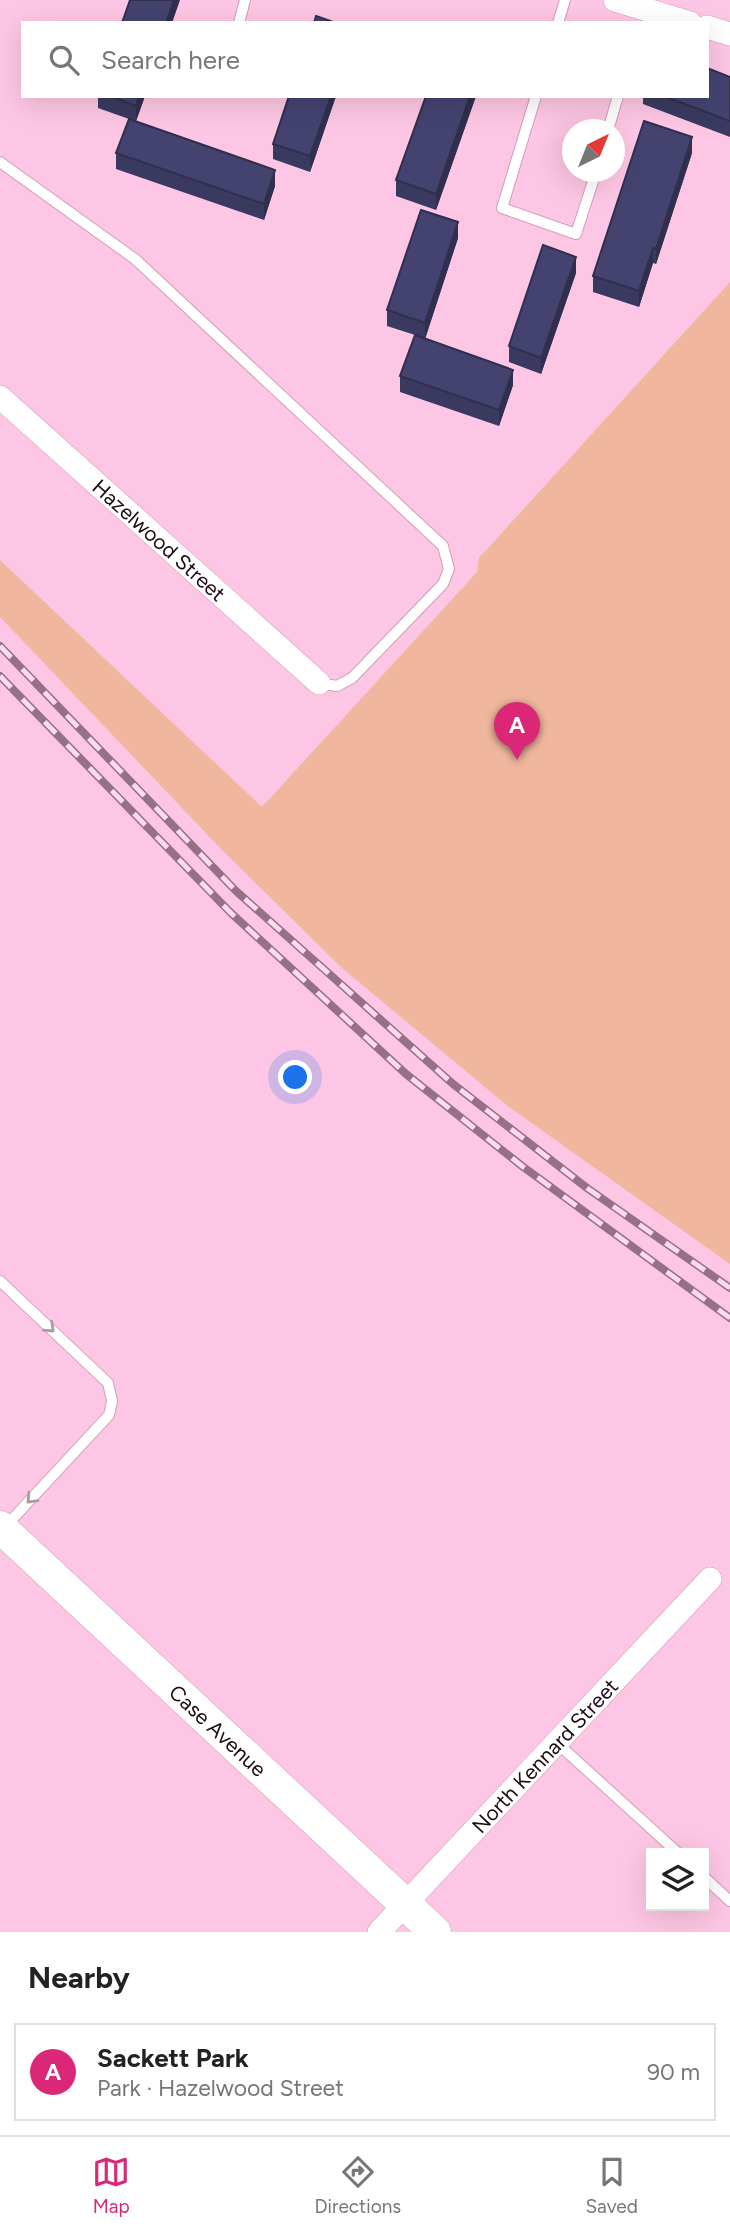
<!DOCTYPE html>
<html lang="en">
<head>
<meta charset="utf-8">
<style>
	body { margin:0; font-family:Figtree,sans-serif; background:#f6f6f6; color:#222 }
	.controls { position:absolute; right:21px; bottom:21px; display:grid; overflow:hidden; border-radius:0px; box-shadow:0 7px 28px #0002 }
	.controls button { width:63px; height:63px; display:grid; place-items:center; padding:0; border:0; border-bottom:2px solid #e0e0e0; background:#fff; color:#222; font:35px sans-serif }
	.compass { position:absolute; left:562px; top:119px; width:63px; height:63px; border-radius:50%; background:#fff; box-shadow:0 7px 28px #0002; rotate:43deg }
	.you { position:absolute; left:296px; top:1078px; width:24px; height:24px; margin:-18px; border:5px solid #fff; border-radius:50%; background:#1a73e8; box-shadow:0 0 0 10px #1a73e833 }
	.badge { display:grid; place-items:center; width:46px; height:46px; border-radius:50%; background:#db2777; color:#fff; font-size:23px; font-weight:700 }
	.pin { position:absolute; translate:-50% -58px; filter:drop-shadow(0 2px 4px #0008) }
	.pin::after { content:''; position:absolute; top:37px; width:24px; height:21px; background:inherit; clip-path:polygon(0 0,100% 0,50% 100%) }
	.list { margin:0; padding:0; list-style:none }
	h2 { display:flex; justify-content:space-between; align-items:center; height:91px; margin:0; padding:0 28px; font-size:30px }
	h2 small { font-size:23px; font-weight:400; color:#767676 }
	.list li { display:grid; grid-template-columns:46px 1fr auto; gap:21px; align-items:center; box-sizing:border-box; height:98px; margin:0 14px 14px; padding:0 14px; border:2px solid #e0e0e0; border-radius:0px }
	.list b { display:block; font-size:26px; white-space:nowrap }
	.list p { margin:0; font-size:23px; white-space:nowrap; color:#767676 }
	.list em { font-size:23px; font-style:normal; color:#767676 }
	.icon { flex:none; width:38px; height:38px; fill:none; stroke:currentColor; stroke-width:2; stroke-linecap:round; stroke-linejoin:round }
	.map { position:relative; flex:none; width:730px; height:1932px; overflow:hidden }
	.search { position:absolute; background:#fff; box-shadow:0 7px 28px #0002; left:21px; right:21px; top:21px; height:77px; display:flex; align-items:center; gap:18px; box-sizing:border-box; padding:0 24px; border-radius:0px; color:#767676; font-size:26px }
	.sheet { height:203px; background:#fff }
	nav { display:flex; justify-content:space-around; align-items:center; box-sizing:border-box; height:98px; border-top:2px solid #e0e0e0; background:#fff; font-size:19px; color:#767676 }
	nav a { display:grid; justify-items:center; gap:4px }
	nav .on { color:#db2777 }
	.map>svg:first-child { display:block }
	.green { fill:#f1b79e }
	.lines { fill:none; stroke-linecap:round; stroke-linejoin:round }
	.lane-casing { stroke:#d19cba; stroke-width:12 }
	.street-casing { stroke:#d19cba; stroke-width:24 }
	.secondary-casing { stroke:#d19cba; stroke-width:33 }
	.lane { stroke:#fff; stroke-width:10 }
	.street { stroke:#fff; stroke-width:23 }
	.secondary { stroke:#fff; stroke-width:32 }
	.rail-casing { stroke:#967085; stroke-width:8 }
	.rail { stroke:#fcdaed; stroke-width:5; stroke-dasharray:16; stroke-linecap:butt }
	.wall { fill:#3a3a60 }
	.shaded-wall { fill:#302f4e }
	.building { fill:#444370; stroke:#302f4e; stroke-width:2 }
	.oneway { stroke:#a59da2 }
	.labels { text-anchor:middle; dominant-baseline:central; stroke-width:7; stroke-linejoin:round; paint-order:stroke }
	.street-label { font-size:21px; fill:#1d0b16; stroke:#fcdaed }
</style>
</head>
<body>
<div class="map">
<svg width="730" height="1932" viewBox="0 0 730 1932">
	<rect width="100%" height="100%" fill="#fdc6e4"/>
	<path class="green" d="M 730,282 L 730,1264 L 509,1107 L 342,968 L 223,851 L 0,617 L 0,560 L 262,807 L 477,572 L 479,558 Z"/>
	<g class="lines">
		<g class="lane-casing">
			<path id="lane" d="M 239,23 L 245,0
				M 558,23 L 565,0
				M 536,96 L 502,208 L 576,234 L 596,172
				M 608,130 L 618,96
				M 0,162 L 135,259 L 443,546 L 449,569 L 443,584 L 352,678 L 337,686 L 319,683
				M 0,1281 L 108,1383 L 112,1401 L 109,1415 L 6,1526
				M 557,1743 L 678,1853
				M 704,1877 L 730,1901"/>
		</g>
		<g class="street-casing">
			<g id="street">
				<path d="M 615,0 L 690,23"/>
				<path d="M 707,27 L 730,34"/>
				<path id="s1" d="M 0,397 L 319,683"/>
				<path id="s2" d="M 379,1932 L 710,1579"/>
			</g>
		</g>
		<g class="secondary-casing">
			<g id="secondary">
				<path id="s3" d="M 0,1527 L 435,1932"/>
			</g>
		</g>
		<use href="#lane" class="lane"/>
		<use href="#street" class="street"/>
		<use href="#secondary" class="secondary"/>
		<g class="rail-casing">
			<path id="rail" d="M 0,646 L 236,891 L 453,1084 L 587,1188 L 730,1288
				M 0,676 L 231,913 L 406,1074 L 522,1166 L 730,1318"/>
		</g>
		<use href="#rail" class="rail"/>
	</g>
	<path class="wall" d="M 730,77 L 730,137 L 643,104 L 643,96 L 707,96 Z
		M 98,96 L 145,96 L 136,121 L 275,186 L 264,220 L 116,169 L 116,153 L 132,120 L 98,108 Z
		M 336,96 L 310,172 L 273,159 L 273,144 Z
		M 426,96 L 476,96 L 436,210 L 396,196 L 396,180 Z
		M 692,153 L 656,264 L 653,263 L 639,307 L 593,292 L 593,276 Z
		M 458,238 L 425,339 L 513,385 L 499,426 L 400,392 L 400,376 L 415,335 L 387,326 L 387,310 Z
		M 576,273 L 541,374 L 509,362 L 509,346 Z"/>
	<path class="shaded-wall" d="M 174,0 L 180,0 L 172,23 L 166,23 Z
		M 139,96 L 145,96 L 136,121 L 136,106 Z
		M 331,96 L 336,96 L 310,172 L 310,156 Z
		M 470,96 L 476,96 L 436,210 L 436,194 Z
		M 692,137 L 692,153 L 656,264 L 656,249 Z
		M 275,170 L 275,186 L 264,220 L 264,204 Z
		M 458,222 L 458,238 L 425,339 L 425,323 Z
		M 653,248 L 653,263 L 639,307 L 639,291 Z
		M 576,257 L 576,273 L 541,374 L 541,358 Z
		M 513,370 L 513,385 L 499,426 L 499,410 Z"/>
	<path class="building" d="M 130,0 L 174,0 L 166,23 L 122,23 Z
		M 316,16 L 336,23 L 314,23 Z
		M 707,68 L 730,77 L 730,121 L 664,96 L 707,96 Z
		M 110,96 L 139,96 L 136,106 Z
		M 289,96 L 331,96 L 310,156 L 273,144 Z
		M 426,96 L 470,96 L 436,194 L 396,180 Z
		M 129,119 L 275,170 L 264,204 L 116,153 Z
		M 644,121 L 692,137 L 656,249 L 653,248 L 639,291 L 593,276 Z
		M 421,210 L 458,222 L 425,323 L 387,310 Z
		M 543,245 L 576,257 L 541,358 L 509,346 Z
		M 415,335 L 513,370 L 499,410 L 400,376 Z"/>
	<defs><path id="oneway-chevron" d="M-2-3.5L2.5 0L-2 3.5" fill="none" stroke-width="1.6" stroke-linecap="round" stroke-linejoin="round" transform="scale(1.75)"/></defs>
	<g class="oneway">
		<use href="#oneway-chevron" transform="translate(50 1328) rotate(43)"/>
		<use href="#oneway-chevron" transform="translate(31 1499) rotate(133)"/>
	</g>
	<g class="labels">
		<g class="street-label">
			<text stroke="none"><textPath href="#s1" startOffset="214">Hazelwood Street</textPath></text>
			<text stroke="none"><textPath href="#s3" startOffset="298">Case Avenue</textPath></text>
			<text stroke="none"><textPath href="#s2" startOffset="242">North Kennard Street</textPath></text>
		</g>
	</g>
</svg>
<div class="controls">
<button><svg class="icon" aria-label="layers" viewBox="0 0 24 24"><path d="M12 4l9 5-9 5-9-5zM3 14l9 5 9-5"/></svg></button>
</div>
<svg class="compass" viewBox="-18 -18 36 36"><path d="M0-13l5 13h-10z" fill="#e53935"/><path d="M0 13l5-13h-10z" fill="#767676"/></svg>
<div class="you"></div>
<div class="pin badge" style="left:517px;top:760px">A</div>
<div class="search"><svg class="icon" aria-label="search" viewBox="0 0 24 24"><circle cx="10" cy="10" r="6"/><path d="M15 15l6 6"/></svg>Search here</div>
</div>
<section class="sheet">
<h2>Nearby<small></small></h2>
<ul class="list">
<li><span class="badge">A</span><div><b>Sackett Park</b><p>Park · Hazelwood Street</p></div><em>90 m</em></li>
</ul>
</section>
<nav>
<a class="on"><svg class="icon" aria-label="map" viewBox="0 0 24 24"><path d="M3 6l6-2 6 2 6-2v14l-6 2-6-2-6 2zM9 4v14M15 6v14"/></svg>Map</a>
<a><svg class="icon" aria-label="directions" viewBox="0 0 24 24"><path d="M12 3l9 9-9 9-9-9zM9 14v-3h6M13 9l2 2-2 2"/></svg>Directions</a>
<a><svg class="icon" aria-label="saved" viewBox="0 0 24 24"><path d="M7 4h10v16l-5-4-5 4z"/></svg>Saved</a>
</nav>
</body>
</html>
